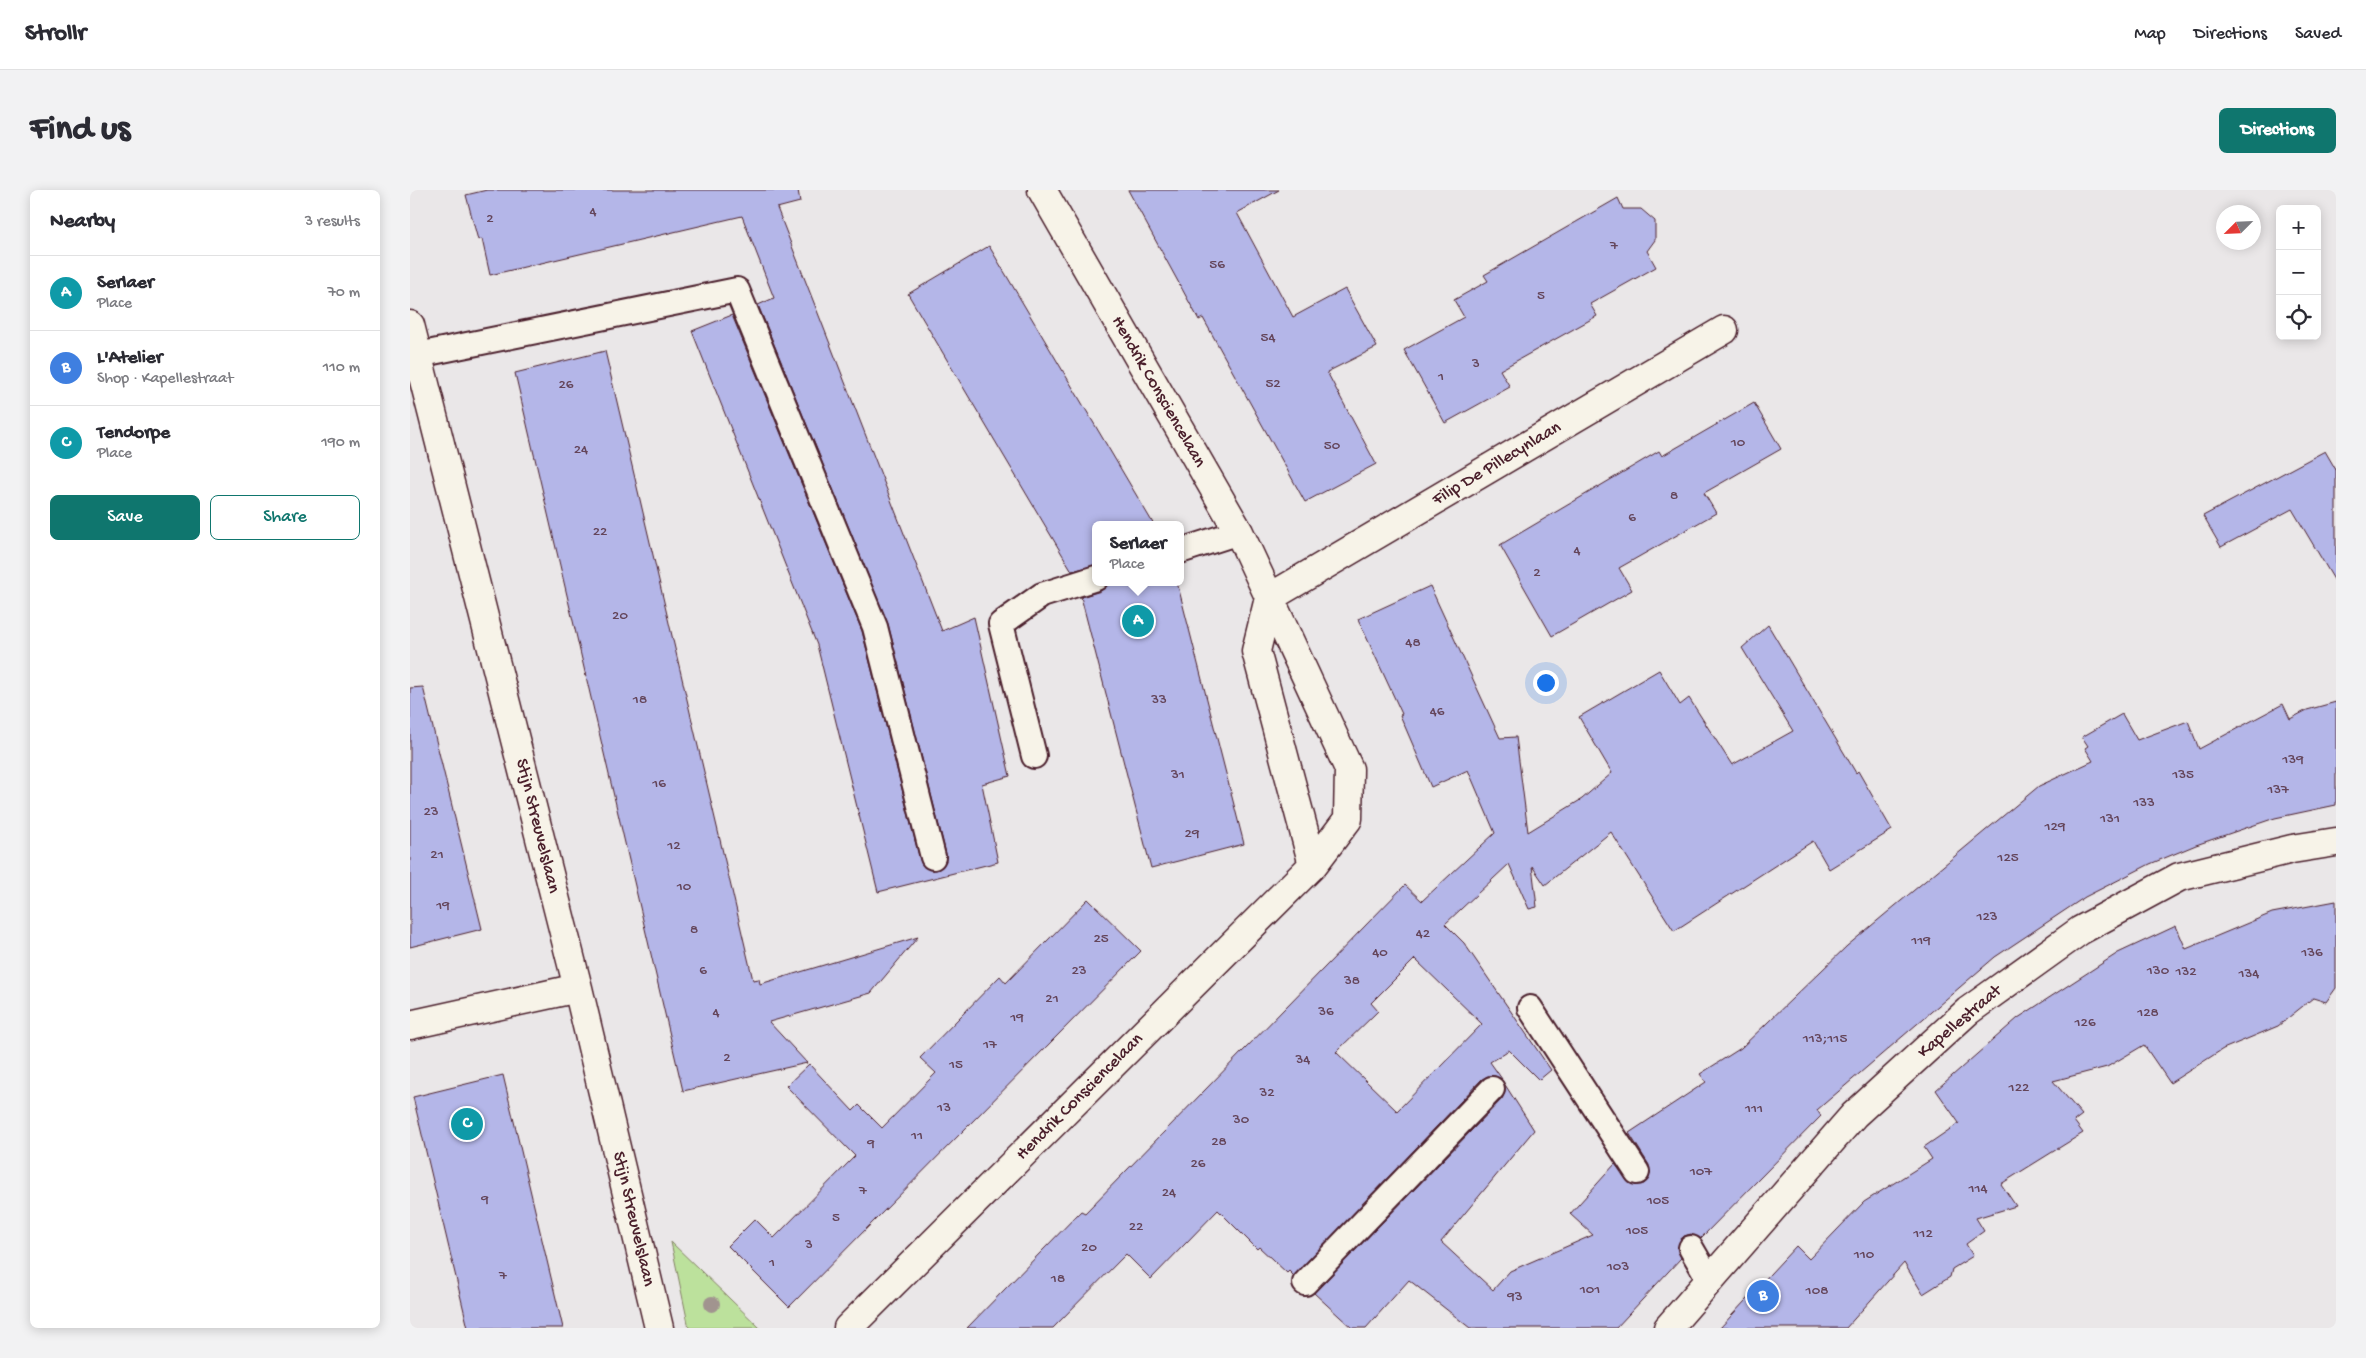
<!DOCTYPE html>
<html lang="en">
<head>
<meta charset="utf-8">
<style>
	body { margin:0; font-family:"Gochi Hand",sans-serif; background:#f2f2f3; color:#2b2b33 }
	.controls { position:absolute; right:15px; top:15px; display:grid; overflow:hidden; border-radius:8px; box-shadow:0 2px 12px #0003 }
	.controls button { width:45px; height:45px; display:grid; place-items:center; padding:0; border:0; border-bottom:1px solid #e1e1e2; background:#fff; color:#2b2b33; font:25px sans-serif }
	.compass { position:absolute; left:1806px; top:15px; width:45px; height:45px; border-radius:50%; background:#fff; box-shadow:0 2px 12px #0003; rotate:246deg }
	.you { position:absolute; left:1135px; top:492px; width:18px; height:18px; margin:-12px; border:4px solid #fff; border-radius:50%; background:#1a73e8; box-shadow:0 0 0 8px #1a73e833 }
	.badge { display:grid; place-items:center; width:32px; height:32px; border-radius:50%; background:#0f766e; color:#fff; font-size:16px; font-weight:700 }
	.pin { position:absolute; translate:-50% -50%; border:2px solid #fff; box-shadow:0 1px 5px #0006 }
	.popup { position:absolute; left:682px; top:331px; width:92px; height:65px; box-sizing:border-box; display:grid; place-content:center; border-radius:8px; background:#fff; filter:drop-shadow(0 1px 4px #0005); font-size:16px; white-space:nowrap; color:#7c7c81 }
	.popup b { font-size:19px; color:#2b2b33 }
	.popup::after { content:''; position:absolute; left:50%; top:100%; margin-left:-10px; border:10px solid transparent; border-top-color:#fff }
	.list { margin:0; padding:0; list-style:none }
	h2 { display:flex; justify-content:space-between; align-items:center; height:65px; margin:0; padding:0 20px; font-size:21px }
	h2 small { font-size:16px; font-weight:400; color:#7c7c81 }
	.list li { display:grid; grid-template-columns:32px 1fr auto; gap:15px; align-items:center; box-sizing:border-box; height:75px; padding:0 20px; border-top:1px solid #e1e1e2 }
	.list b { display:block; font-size:19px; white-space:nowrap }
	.list p { margin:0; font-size:16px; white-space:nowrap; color:#7c7c81 }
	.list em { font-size:16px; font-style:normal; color:#7c7c81 }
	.actions { display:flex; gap:10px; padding:15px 20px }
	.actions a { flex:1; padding:11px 0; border:1px solid #0f766e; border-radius:8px; text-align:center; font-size:18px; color:#0f766e }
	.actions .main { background:#0f766e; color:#fff }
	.icon { flex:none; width:28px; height:28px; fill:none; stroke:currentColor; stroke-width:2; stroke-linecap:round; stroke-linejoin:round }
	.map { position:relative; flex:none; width:1926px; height:1138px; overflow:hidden; border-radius:8px }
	header { display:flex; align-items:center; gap:30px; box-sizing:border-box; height:70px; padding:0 25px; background:#fff; border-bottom:1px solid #e1e1e2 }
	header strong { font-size:24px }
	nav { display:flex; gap:28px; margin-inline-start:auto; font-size:18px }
	.intro { display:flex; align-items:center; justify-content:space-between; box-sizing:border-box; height:120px; padding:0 30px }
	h1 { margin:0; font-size:35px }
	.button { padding:12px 22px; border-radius:8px; background:#0f766e; color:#fff; font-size:18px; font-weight:700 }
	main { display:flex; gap:30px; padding:0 30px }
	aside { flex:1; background:#fff; border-radius:8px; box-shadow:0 2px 12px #0003 }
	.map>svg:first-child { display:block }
	.green { fill:#bce19c; stroke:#838064 }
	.building { fill:#b4b6e8; stroke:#4a1f2b; fill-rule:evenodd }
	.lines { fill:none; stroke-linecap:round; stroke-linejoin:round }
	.service-casing { stroke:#4a1f2b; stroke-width:28 }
	.minor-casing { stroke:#4a1f2b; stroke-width:31 }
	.tertiary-casing { stroke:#4a1f2b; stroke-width:31 }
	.service { stroke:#f7f3e8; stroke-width:24 }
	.minor { stroke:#f7f3e8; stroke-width:28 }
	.tertiary { stroke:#f7f3e8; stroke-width:28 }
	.tree { fill:#a1948f }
	.labels { text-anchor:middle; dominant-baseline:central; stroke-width:4.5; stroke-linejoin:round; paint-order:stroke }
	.number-label { font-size:15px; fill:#64455a }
	.street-label { font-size:18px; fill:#4a1f2b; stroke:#f7f3e8 }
</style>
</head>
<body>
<header>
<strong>Strollr</strong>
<nav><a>Map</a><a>Directions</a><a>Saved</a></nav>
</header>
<div class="intro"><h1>Find us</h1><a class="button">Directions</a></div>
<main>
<aside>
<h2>Nearby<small>3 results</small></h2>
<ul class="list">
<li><span class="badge" style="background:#0f9aa8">A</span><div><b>Serlaer</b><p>Place</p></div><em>70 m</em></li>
<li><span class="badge" style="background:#3f7fe0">B</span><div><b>L'Atelier</b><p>Shop · Kapellestraat</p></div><em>110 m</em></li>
<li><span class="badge" style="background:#0f9aa8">C</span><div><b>Tendorpe</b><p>Place</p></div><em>190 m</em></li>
</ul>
<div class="actions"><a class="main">Save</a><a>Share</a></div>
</aside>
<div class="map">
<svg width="1926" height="1138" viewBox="0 0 1926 1138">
	<rect width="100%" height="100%" fill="#eae7e8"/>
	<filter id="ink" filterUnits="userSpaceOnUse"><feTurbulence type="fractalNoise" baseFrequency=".02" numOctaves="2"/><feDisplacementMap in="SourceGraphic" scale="10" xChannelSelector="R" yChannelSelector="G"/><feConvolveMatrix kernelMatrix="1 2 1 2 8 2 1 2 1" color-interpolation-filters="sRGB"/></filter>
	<g filter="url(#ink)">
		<path class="green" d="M 261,1052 L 350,1138 L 279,1138 Z"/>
		<path class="building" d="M 77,0 L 388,0 L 390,12 L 367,18 L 532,441 L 564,427 L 600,586 L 572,594 L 588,672 L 468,702 L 407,455 L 282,141 L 322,125 L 452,441 L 510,670 L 514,677 L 526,680 L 533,676 L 536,670 L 536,664 L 478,434 L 348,115 L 364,108 L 332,26 L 80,85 L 72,49 L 68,50 L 56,5 Z
			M 718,0 L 869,0 L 827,23 L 883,127 L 935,99 L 967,157 L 917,182 L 966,274 L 895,312 L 793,128 L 789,130 Z
			M 1208,8 L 1213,19 L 1231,19 L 1245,31 L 1245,50 L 1237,61 L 1246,77 L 1180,114 L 1187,126 L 1090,180 L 1100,197 L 1035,233 L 994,160 L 1054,127 L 1044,110 L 1078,91 L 1074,85 Z
			M 579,56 L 744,335 L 686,335 L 686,375 L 662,381 L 498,104 Z
			M 195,161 L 343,790 L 349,789 L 350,794 L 508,747 L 461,803 L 359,832 L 397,873 L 273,901 L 105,183 Z
			M 1344,213 L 1371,259 L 1294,303 L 1306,323 L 1209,378 L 1222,400 L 1142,446 L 1090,355 L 1249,261 L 1252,266 Z
			M 1915,261 L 1926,280 L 1926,393 L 1882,319 L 1811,357 L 1793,326 Z
			M 699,392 L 767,392 L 834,654 L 741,678 L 671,407 L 691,401 Z
			M 1020,396 L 1090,548 L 1106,547 L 1118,642 L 1172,609 L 1202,583 L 1169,527 L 1249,480 L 1270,515 L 1279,508 L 1322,575 L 1383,541 L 1332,458 L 1358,435 L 1446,583 L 1448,581 L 1482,640 L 1419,679 L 1403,651 L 1264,741 L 1201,642 L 1135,695 L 1122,676 L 1127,717 L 1119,719 L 1099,674 L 1035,734 L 1054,753 L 1141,880 L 1129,890 L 1099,860 L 1080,872 L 1092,889 L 1085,886 L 1078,886 L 1072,889 L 884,1086 L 879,1081 L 877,1083 L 849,1057 L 847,1059 L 808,1020 L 741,1089 L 716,1064 L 643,1138 L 557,1138 L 671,1021 L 675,1023 L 995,695 L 1012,711 L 1085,643 L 1058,580 L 1021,597 L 990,525 L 992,524 L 948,429 ZM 1005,769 L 1072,834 L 987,921 L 926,862 L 968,821 L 961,813 Z
			M 13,497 L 72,739 L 0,757 L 0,498 Z
			M 1926,512 L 1926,615 L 1865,628 L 1786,655 L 1740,674 L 1675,707 L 1585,767 L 1407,920 L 1411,926 L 1290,1049 L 1281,1044 L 1274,1046 L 1267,1058 L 1271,1068 L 1206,1138 L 1060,1138 L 999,1090 L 956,1138 L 942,1138 L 904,1103 L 1092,909 L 1095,902 L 1092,890 L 1124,940 L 1031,1052 L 1083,1100 L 1100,1081 L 1183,1045 L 1160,1024 L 1205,974 L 1221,994 L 1234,994 L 1239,988 L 1239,975 L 1219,943 L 1296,892 L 1290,884 L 1331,858 L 1437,756 L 1629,596 L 1683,571 L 1675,558 L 1678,556 L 1672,547 L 1712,524 L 1727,550 L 1778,531 L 1789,559 L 1873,514 L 1880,529 L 1897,520 Z
			M 678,709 L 731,761 L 379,1117 L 318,1056 L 345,1029 L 364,1048 L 445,966 L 376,896 L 399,874 L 443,921 L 449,915 L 472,938 L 526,883 L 510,868 L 590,786 L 596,793 Z
			M 1926,711 L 1926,798 L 1916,812 L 1903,808 L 1868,836 L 1813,859 L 1760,893 L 1734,855 L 1697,877 L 1643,891 L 1672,925 L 1664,931 L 1673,943 L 1591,994 L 1606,1016 L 1566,1028 L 1574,1041 L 1556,1054 L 1563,1066 L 1542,1079 L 1540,1087 L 1513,1104 L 1494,1073 L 1436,1138 L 1310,1138 L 1386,1056 L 1399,1069 L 1454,1012 L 1522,969 L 1514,957 L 1549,933 L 1526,900 L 1608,828 L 1708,763 L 1766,736 L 1776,759 L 1862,723 Z
			M 93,885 L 129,1037 L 153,1138 L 58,1138 L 3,907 Z"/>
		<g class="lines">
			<g class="service-casing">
				<path id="service" d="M 8,165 L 327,100 L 465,437 L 523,667
					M 770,361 L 829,342
					M 624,566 L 591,434 L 632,405 L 686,388
					M 1120,818 L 1227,982
					M 1281,1058 L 1299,1089
					M 895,1093 L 1082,899"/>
			</g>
			<g class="minor-casing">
				<path id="minor" d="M 632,0 L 829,342 L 939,579 L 938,629 L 903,675 L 846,461 L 859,408
					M 0,135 L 168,798 L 249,1138
					M 859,408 L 1314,140
					M 0,835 L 168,798
					M 438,1138 L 903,675"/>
			</g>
			<g class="tertiary-casing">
				<path id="tertiary" d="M 1258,1138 L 1444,925 L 1558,821 L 1671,740 L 1769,687 L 1882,659 L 1926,652"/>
			</g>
			<use href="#service" class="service"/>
			<use href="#minor" class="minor"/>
			<use href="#tertiary" class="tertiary"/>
		</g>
		<circle class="tree" cx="302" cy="1114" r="8"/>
	</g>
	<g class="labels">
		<g class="number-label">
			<text x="183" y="22">4</text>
			<text x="80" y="29">2</text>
			<text x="1204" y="56">7</text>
			<text x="807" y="75">56</text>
			<text x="1131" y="106">5</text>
			<text x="858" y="148">54</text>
			<text x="1066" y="174">3</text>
			<text x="1031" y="187">1</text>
			<text x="863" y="194">52</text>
			<text x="156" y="195">26</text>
			<text x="1328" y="253">10</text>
			<text x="922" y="256">50</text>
			<text x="171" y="260">24</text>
			<text x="1264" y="306">8</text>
			<text x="1222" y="328">6</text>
			<text x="190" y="342">22</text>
			<text x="1167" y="361">4</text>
			<text x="1127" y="383">2</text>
			<text x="210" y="426">20</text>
			<text x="1003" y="453">48</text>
			<text x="230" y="510">18</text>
			<text x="749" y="510">33</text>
			<text x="1027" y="522">46</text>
			<text x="1883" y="570">139</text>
			<text x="768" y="585">31</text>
			<text x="1773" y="585">135</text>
			<text x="249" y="594">16</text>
			<text x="1868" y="600">137</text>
			<text x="1734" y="613">133</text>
			<text x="21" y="622">23</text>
			<text x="1700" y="629">131</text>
			<text x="1645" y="637">129</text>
			<text x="782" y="644">29</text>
			<text x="264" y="656">12</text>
			<text x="27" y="665">21</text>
			<text x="1598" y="668">125</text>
			<text x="274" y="697">10</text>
			<text x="33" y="716">19</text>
			<text x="1577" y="727">123</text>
			<text x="284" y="740">8</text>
			<text x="1013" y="744">42</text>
			<text x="691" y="749">25</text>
			<text x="1511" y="751">119</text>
			<text x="970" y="763">40</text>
			<text x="1902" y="763">136</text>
			<text x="293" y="781">6</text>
			<text x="669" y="781">23</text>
			<text x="1748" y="781">130</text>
			<text x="1776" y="782">132</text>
			<text x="1839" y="784">134</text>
			<text x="942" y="791">38</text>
			<text x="642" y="809">21</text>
			<text x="916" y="822">36</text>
			<text x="306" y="823">4</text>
			<text x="1738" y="823">128</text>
			<text x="607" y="828">19</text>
			<text x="1675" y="833">126</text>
			<text x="1415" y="849">113;115</text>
			<text x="580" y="855">17</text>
			<text x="317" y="868">2</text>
			<text x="893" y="870">34</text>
			<text x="546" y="875">15</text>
			<text x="1609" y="898">122</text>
			<text x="857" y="903">32</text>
			<text x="534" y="918">13</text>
			<text x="1344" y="919">111</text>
			<text x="831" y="930">30</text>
			<text x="507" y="946">11</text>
			<text x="809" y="952">28</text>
			<text x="461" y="954">9</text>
			<text x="788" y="974">26</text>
			<text x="1291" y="982">107</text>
			<text x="1568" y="999">114</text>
			<text x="453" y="1001">7</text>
			<text x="759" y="1003">24</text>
			<text x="75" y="1010">9</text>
			<text x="1248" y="1011">105</text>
			<text x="426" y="1028">5</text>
			<text x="726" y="1037">22</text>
			<text x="1227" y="1041">105</text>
			<text x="1513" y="1044">112</text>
			<text x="399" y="1055">3</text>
			<text x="679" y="1058">20</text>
			<text x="1454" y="1065">110</text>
			<text x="362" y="1073">1</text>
			<text x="1208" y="1077">103</text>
			<text x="93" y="1086">7</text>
			<text x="648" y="1089">18</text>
			<text x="1180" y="1100">101</text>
			<text x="1407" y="1101">108</text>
			<text x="1105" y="1107">93</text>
		</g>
		<g class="street-label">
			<text transform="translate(748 202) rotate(60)">Hendrik Consciencelaan</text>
			<text transform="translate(1087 274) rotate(-31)">Filip De Pillecynlaan</text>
			<text transform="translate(127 636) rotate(76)">Stijn Streuvelslaan</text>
			<text transform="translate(1550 832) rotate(-40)">Kapellestraat</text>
			<text transform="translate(670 907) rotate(-45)">Hendrik Consciencelaan</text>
			<text transform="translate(223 1029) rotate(77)">Stijn Streuvelslaan</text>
		</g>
	</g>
</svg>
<div class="controls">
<button>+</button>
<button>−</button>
<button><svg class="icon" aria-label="locate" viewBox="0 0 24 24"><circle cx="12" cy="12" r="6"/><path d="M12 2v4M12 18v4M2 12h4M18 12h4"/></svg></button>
</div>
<svg class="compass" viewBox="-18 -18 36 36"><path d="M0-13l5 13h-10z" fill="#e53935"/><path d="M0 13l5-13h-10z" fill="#7c7c81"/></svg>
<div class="you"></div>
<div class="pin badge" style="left:728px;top:431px;background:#0f9aa8">A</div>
<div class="popup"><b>Serlaer</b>Place</div>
<div class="pin badge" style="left:1353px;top:1106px;background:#3f7fe0">B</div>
<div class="pin badge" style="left:57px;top:934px;background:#0f9aa8">C</div>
</div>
</main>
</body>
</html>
